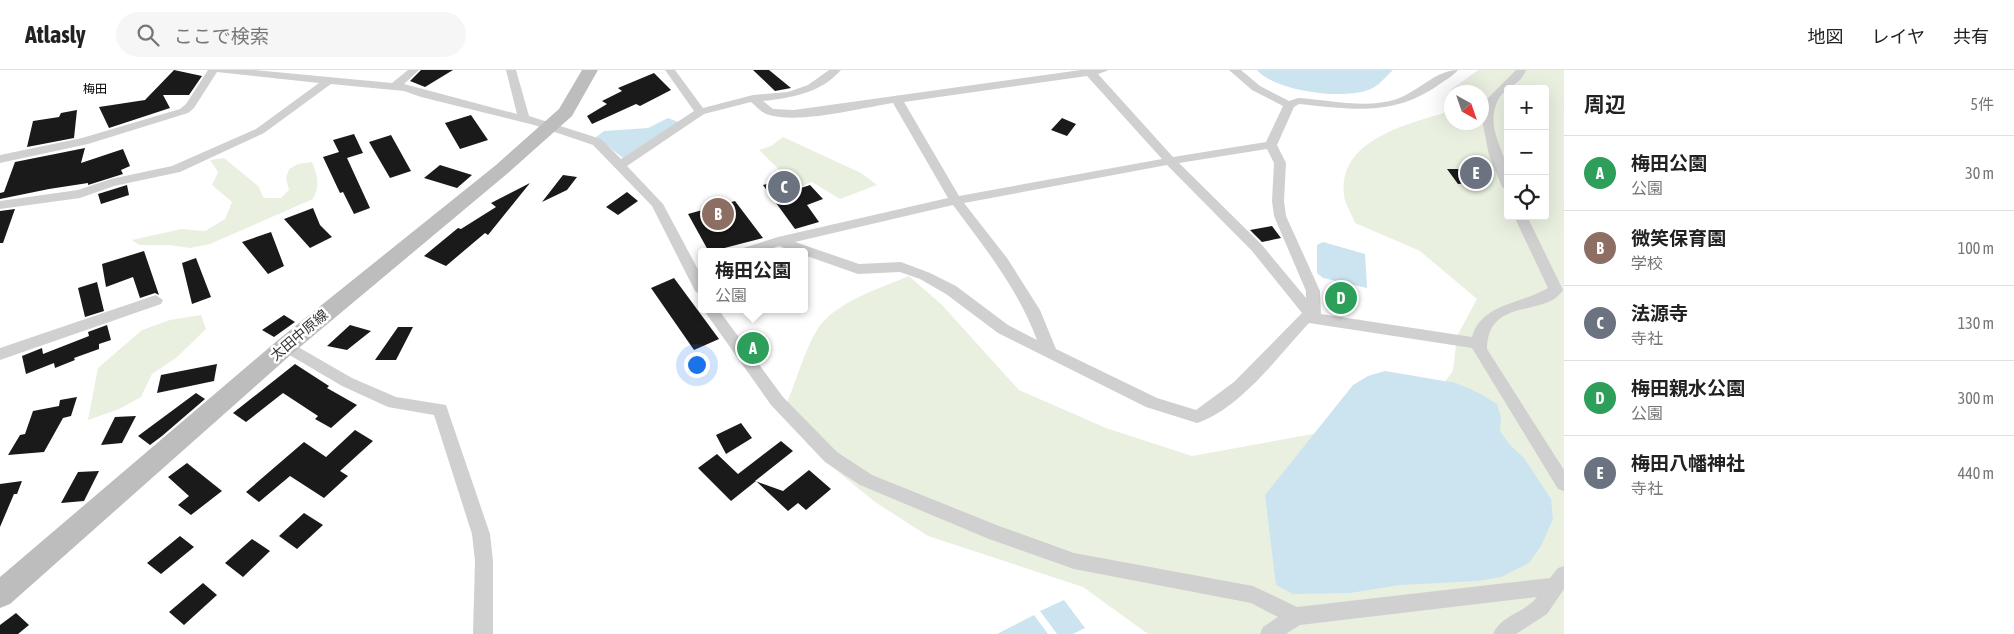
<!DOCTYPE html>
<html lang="ja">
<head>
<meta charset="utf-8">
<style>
	body { margin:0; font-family:"Asap Condensed","Noto Sans JP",sans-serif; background:#f6f6f6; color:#222 }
	.controls { position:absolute; right:15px; top:15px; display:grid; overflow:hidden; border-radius:5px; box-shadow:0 5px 20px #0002 }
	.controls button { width:45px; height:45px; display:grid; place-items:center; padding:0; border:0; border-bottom:1px solid #e0e0e0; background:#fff; color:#222; font:25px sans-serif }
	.compass { position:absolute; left:1444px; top:15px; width:45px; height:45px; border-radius:50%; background:#fff; box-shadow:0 5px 20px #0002; rotate:140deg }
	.you { position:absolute; left:696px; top:294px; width:18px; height:18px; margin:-12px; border:4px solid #fff; border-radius:50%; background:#1a73e8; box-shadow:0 0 0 8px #1a73e833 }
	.badge { display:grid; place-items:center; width:32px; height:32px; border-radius:50%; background:#f32b41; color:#fff; font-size:16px; font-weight:700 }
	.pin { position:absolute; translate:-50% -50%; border:2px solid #fff; box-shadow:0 1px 5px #0006 }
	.popup { position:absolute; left:698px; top:178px; width:110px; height:65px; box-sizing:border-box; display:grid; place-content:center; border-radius:5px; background:#fff; filter:drop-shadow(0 1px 4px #0005); font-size:16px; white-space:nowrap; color:#767676 }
	.popup b { font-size:19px; color:#222 }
	.popup::after { content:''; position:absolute; left:50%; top:100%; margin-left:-10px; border:10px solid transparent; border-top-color:#fff }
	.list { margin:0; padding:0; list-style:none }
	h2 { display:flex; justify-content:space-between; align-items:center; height:65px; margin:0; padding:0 20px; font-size:21px }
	h2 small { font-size:16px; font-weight:400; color:#767676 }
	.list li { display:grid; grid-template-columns:32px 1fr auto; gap:15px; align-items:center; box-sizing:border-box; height:75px; padding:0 20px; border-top:1px solid #e0e0e0 }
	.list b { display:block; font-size:19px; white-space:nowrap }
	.list p { margin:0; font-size:16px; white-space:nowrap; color:#767676 }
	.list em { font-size:16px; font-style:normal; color:#767676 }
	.icon { flex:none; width:28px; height:28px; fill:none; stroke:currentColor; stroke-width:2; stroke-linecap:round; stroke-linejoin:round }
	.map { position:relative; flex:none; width:1564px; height:564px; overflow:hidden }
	header { display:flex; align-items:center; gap:30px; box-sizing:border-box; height:70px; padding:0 25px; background:#fff; border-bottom:1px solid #e0e0e0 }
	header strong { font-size:24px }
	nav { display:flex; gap:28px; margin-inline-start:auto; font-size:18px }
	.search { width:350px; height:45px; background:#f6f6f6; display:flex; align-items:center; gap:12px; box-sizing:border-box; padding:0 18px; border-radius:28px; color:#767676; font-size:19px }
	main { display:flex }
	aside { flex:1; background:#fff }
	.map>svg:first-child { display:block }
	.green { fill:#e9f0e0; fill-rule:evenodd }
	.water { fill:#cce3f0 }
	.building { fill:#1a1a1a }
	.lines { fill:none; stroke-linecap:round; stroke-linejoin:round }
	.street { fill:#d0d0d0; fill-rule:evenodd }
	.secondary { fill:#bdbdbd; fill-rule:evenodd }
	.labels { text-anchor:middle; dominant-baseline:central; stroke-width:5; stroke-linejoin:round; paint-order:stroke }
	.far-neighbourhood-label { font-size:12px; fill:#000; stroke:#fff }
	.street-label { font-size:14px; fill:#333; stroke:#fff }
</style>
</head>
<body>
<header>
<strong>Atlasly</strong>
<div class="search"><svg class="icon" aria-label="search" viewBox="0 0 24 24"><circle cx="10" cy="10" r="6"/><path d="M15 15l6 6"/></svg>ここで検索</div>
<nav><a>地図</a><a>レイヤ</a><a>共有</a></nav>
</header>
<main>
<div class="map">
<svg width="1564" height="564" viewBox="0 0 1564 564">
	<rect width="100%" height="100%" fill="#fff"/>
	<path class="green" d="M 1478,0 L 1564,0 L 1564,564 L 1148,564 L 1083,517 L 928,466 L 875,432 L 820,387 L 786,335 C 797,310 803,283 817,260 C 833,233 880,218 909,206 L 942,235 L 1019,320 L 1106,358 L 1192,386 L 1335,360 L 1429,332 L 1453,301 L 1457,266 L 1477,229 L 1420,181 L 1355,153 C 1352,145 1345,134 1344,125 C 1338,71 1404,55 1444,43 L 1452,19 ZM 1508,19 L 1545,19 L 1545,146 L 1508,146 ZM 1452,22 L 1482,22 L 1482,52 L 1452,52 Z
		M 783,67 L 861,103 L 877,115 L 840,129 L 812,112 L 798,118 L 759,80 L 771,76 Z
		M 224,88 L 258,116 L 264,128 L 281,128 L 289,120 L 286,108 L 289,99 L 298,94 L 312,92 C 318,106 320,116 313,129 L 210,174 L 190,178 L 169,175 L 139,175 L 132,170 L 181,159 L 205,161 L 225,149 L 232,132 L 212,115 L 218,102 L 210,90 Z
		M 201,245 L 206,259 L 176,288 L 152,304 L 141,327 L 119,339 L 88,350 L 98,298 L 142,260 L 170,250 Z"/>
	<path class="water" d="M 1257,0 L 1393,0 C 1384,8 1378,18 1365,21 C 1340,29 1275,21 1257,0 Z
		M 668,48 L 678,52 L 623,88 L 596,67 L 604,61 L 648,58 Z
		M 1323,172 L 1365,184 L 1367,218 L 1323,208 L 1317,203 L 1317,175 Z
		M 1385,301 L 1456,313 L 1479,323 L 1497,334 L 1501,347 L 1500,361 L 1510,375 L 1524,388 L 1551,429 L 1553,449 L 1541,476 L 1529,493 L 1501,507 L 1477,511 L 1400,515 L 1350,523 L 1293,524 L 1276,515 L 1265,425 L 1353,315 L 1368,306 Z
		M 1064,530 L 1085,558 L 1073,564 L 1057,564 L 1040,541 Z
		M 1034,545 L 1048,564 L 997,564 Z"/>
	<path class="building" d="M 174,0 L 202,6 L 189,25 L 163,25 L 170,38 L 109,58 L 99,37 L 145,30 Z
		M 421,0 L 453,0 L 425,17 L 410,11 Z
		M 753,0 L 769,0 L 791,18 L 775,21 Z
		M 654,3 L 671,20 L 640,36 L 636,34 L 592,54 L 587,46 L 607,34 L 602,31 L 622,21 L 618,18 Z
		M 77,40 L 74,68 L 27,77 L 33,51 L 59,47 L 61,43 Z
		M 471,45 L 488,70 L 460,79 L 445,53 Z
		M 1062,48 L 1076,54 L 1067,66 L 1051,60 Z
		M 354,64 L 363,83 L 347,88 L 370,138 L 354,144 L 343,122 L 340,123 L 323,87 L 339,82 L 333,70 Z
		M 391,65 L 411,101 L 390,108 L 369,72 Z
		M 85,78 L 81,93 L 123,79 L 130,96 L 121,100 L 123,104 L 88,115 L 88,113 L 49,119 L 0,129 L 0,123 L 4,122 L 15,92 Z
		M 440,95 L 472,105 L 457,118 L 424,108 Z
		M 1447,99 L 1478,99 L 1489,111 L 1458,114 Z
		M 563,105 L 577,107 L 567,120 L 542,132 Z
		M 787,109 L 795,120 L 810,115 L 823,129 L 807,135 L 819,152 L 795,159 L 763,115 Z
		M 530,113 L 488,165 L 485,163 L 446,196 L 424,186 L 458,158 L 461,159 L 496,137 L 491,133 Z
		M 127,115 L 129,125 L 101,134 L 98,124 Z
		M 627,122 L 638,131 L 618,145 L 606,137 Z
		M 735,131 L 763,168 L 709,182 L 688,144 Z
		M 313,138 L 320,155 L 332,167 L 310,178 L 284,149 Z
		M 15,139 L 3,173 L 0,173 L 0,141 Z
		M 1272,156 L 1281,168 L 1262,172 L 1250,160 Z
		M 271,162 L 284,196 L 268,204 L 242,172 Z
		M 144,181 L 159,225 L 155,223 L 140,228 L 133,207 L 106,217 L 102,194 Z
		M 196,188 L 211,227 L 192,234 L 182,193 Z
		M 674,208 L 719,269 L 694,280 L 651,218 Z
		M 97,212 L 104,241 L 85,247 L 78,218 Z
		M 284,245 L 295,252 L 274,267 L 262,260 Z
		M 107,255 L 111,270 L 99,274 L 99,279 L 74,288 L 75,290 L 55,298 L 54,293 L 26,304 L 22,286 L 42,278 L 43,284 L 89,266 L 88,262 Z
		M 350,255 L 371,261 L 347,280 L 327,276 Z
		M 398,257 L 413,257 L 396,290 L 375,290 Z
		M 217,294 L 214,311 L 157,323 L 161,305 Z
		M 295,294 L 329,316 L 327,318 L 357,335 L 331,358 L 315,349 L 318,346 L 283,323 L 246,352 L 233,343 Z
		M 196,323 L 205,329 L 162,366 L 150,375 L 138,366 Z
		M 77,327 L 71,346 L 63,348 L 44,382 L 8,385 L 20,365 L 25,364 L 33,341 L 59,336 L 60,330 Z
		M 136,346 L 122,373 L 101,375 L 115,347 Z
		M 741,353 L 752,368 L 726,384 L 716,365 Z
		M 355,360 L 373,371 L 340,401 L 348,406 L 324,428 L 290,406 L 259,432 L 246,422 L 304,372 L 326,387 Z
		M 781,371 L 793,381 L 755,411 L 783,421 L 809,400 L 831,419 L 806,440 L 798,433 L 788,441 L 756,411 L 731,431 L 698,398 L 717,384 L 738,404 Z
		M 187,393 L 222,421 L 191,445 L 178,435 L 189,426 L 168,407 Z
		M 99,401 L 84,431 L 61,433 L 78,402 Z
		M 22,411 L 17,424 L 14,424 L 0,457 L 0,414 Z
		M 304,443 L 323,455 L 297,479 L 279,466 Z
		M 180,466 L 194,477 L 161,504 L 147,493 Z
		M 252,469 L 270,481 L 243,507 L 225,493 Z
		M 203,513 L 217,525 L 184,555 L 169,542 Z
		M 16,543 L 29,555 L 18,564 L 0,564 L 0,555 Z"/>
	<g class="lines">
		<path class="street" d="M 208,0 L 253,0 L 392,13 L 408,0 L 419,0 L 404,14 L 517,44 L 506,0 L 516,0 L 529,46 L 601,69 L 621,89 L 694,41 L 665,0 L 675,0 L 703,38 L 753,25 L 788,22 L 808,15 L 829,0 L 841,0 C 821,23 791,28 763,31 L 773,39 L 794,40 L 1081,0 L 1109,0 L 1098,4 L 1173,87 L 1266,72 L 1283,36 L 1252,20 L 1229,0 L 1241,0 L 1260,16 L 1289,31 L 1298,28 C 1329,30 1367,39 1397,29 C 1419,21 1436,0 1458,0 C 1453,6 1444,11 1437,16 C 1392,47 1350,39 1299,34 L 1294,37 L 1277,75 L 1286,93 L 1284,131 L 1286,146 L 1320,221 L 1321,244 L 1472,267 C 1482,233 1522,234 1548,218 L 1514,146 L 1527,146 L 1563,220 C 1546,248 1488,226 1487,279 L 1564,400 L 1564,421 L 1558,419 L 1472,278 L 1309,253 C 1279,285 1240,339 1197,353 L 1146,337 L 998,263 L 946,224 L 920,209 L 900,202 L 858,204 L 804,185 L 804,182 L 795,182 L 779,176 L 761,182 L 738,182 L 740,179 L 778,167 L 948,128 L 893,33 C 860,38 797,55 766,44 C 760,41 756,36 751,32 L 704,44 L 627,96 L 663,134 L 702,207 L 702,226 L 695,221 L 652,136 L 593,75 L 534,55 L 421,27 L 404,21 L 331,14 L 264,63 L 180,102 L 114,116 L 80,128 L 0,139 L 0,131 L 78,120 L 111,109 L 172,96 L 256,59 L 319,13 L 217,2 L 194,38 L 188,43 L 88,74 L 0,93 L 0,85 L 82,68 L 180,39 L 186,34 ZM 1087,6 L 1162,89 L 959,126 L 904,32 ZM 1267,79 L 1274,93 L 1272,131 L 1274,146 L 1306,221 L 1306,228 L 1262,175 L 1179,93 ZM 1167,95 L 1252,181 L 1302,243 L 1234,312 L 1196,340 L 1157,328 L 1056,279 L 1040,240 L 1007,188 L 964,133 ZM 953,135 C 985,178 1018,219 1037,270 L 1008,255 L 956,216 L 930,203 L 901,192 L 859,194 L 795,172 Z
			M 1516,0 L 1526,0 C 1521,15 1505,17 1498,30 C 1485,56 1503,77 1508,101 C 1509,107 1508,115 1508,121 L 1502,117 L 1489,85 L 1482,50 L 1487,29 Z
			M 156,225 L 163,230 L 161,234 L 0,290 L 0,278 Z
			M 703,239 L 718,239 L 783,327 L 837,382 L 872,405 L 999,456 L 1074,483 L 1253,516 L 1297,537 L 1550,508 L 1558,498 L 1564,496 L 1564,519 L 1547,544 L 1516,564 L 1493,564 C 1502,544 1525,543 1537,527 L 1300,555 L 1286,564 L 1260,564 L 1263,557 L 1278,547 L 1251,533 L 1074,499 L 989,469 L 860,415 L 825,392 L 771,335 Z
			M 286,270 L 352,308 L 396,327 L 446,335 L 490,464 L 493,491 L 493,564 L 473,564 L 475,491 L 472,464 L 434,345 L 388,337 L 342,316 L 281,280 L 279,276 L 281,272 Z"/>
		<path class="secondary" d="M 582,0 L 598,0 L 572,46 L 508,103 L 294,282 L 10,534 L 0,538 L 0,507 L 278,270 L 496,95 L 559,39 Z"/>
	</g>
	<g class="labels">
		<g class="far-neighbourhood-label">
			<text x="95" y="19">梅田</text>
		</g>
		<g class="street-label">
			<text transform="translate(299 265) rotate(-40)">太田中原線</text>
		</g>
	</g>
</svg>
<div class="controls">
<button>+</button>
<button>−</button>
<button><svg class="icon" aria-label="locate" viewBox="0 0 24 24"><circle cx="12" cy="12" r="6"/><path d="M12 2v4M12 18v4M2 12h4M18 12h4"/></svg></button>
</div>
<svg class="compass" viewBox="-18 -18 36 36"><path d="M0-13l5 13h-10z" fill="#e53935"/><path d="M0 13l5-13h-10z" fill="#767676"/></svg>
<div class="you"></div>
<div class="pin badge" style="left:753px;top:278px;background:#2e9e5b">A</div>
<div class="popup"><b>梅田公園</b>公園</div>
<div class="pin badge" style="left:718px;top:144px;background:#8d6e63">B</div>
<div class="pin badge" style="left:784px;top:117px;background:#6b7280">C</div>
<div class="pin badge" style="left:1341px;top:228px;background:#2e9e5b">D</div>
<div class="pin badge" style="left:1476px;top:103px;background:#6b7280">E</div>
</div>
<aside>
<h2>周辺<small>5件</small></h2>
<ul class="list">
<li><span class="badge" style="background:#2e9e5b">A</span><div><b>梅田公園</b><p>公園</p></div><em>30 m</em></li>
<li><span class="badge" style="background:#8d6e63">B</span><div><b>微笑保育園</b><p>学校</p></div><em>100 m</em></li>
<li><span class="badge" style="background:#6b7280">C</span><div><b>法源寺</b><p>寺社</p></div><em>130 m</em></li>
<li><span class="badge" style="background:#2e9e5b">D</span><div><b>梅田親水公園</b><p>公園</p></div><em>300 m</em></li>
<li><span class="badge" style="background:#6b7280">E</span><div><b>梅田八幡神社</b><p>寺社</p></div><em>440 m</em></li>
</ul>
</aside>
</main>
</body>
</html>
